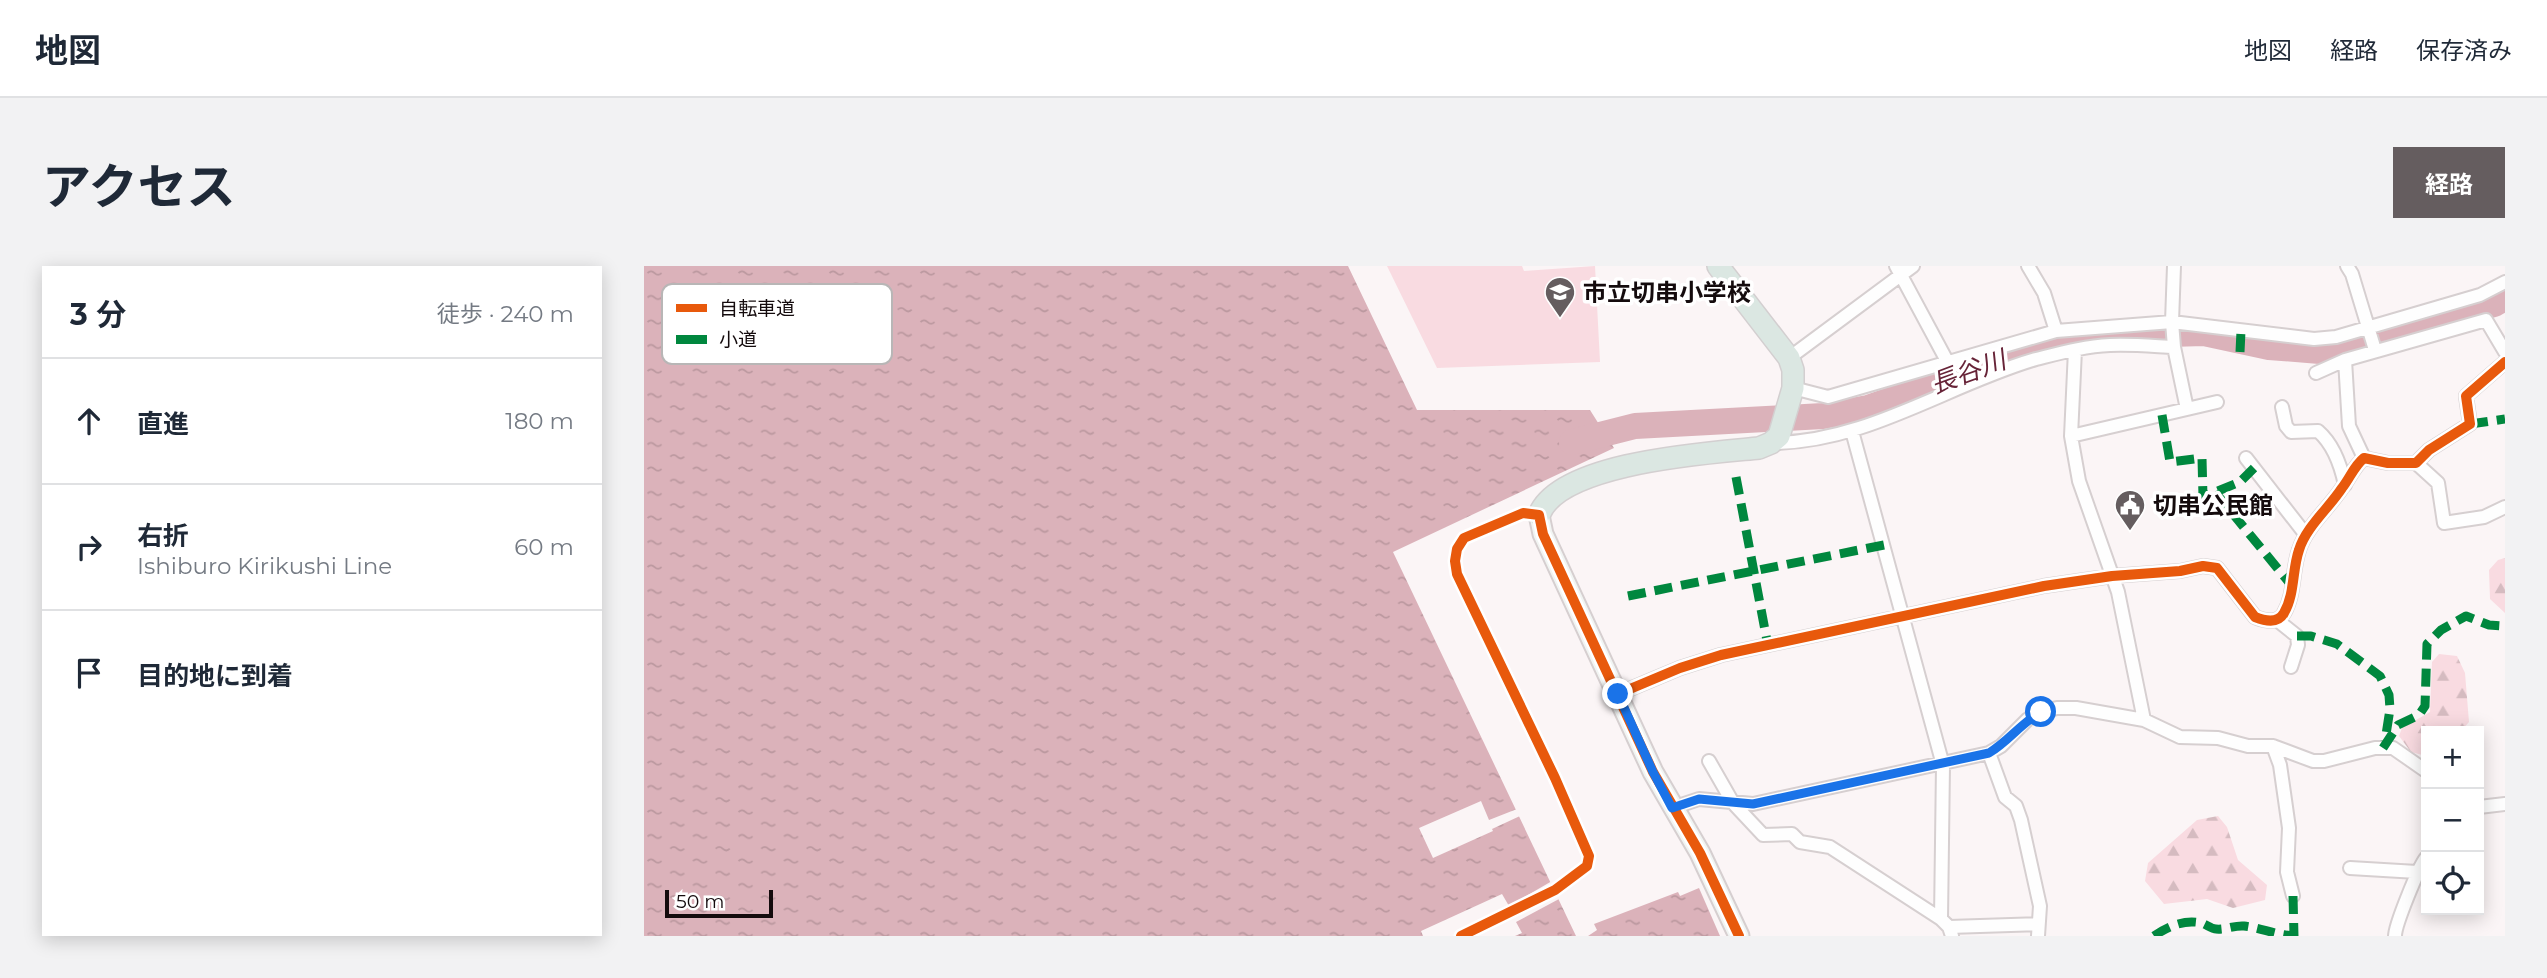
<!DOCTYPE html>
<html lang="ja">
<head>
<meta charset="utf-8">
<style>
	body { margin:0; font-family:Montserrat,"Noto Sans JP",sans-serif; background:#f2f2f3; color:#1f2937 }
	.controls { position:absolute; right:21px; bottom:21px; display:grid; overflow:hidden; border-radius:0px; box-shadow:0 4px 18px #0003 }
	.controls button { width:63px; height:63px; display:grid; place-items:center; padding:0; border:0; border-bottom:2px solid #e0e1e3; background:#fff; color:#1f2937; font:35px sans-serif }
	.scale { position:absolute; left:21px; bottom:18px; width:108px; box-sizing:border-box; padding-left:7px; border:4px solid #140b0d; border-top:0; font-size:19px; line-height:24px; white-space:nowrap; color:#140b0d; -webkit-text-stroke:5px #fff; paint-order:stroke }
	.stop { position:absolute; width:21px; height:21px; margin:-16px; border:5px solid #1a73e8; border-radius:50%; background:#fff }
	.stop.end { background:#1a73e8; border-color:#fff; box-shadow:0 2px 7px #0008 }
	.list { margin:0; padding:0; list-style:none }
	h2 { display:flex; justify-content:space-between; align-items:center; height:91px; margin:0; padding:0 28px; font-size:30px }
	h2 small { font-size:23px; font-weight:400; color:#747a83 }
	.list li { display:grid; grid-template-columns:46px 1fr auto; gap:21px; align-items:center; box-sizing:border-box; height:126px; padding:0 28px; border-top:2px solid #e0e1e3 }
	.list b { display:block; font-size:26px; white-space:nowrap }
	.list p { margin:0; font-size:23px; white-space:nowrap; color:#747a83 }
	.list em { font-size:23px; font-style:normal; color:#747a83 }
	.icon { flex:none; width:38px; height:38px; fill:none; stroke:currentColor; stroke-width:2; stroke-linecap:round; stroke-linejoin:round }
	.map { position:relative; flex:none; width:1861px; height:670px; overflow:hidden; border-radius:0px }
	header { display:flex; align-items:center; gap:42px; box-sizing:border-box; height:98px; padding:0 35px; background:#fff; border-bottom:2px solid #e0e1e3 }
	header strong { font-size:33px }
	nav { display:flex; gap:38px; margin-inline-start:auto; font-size:24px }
	.intro { display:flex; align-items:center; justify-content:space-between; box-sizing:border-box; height:168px; padding:0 42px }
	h1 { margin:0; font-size:49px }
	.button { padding:18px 32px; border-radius:0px; background:#655d5f; color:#fff; font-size:24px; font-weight:700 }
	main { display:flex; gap:42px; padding:0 42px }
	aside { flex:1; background:#fff; border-radius:0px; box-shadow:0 4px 18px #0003 }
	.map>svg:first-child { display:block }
	.grass { fill:#f9dbe1 }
	.forest { fill:url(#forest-firs) }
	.water { fill:url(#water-ripples) }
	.pier { fill:#fbf5f6 }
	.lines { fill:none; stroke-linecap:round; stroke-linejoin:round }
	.river { stroke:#dbb2ba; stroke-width:26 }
	.minor-casing { stroke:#d6cfd0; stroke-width:16 }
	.secondary-casing { stroke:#d6cfd0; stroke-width:23 }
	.trunk-casing { stroke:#d3cfd0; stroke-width:24 }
	.minor { stroke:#fefefe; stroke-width:12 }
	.secondary { stroke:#f2f5f3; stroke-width:19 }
	.trunk { stroke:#dbe7e2; stroke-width:21 }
	.quiet { stroke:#00873e; stroke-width:9; stroke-dasharray:18 9; stroke-linecap:butt }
	.cycleway-casing { stroke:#fff; stroke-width:15 }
	.cycleway { stroke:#e8590c; stroke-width:10 }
	.route { stroke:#1a73e8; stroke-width:9 }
	.labels { text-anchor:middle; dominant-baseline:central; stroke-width:7; stroke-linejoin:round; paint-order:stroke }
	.poi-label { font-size:24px; font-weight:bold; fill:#140b0d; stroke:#fff; text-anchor:start }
	.water-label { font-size:26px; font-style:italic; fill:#672438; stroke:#fff }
	.key { fill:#fff; stroke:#b8b6b6; stroke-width:2 }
	.key-label { font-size:19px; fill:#140b0d }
</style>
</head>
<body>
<header>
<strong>地図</strong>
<nav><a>地図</a><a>経路</a><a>保存済み</a></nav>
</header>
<div class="intro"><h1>アクセス</h1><a class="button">経路</a></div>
<main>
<aside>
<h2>3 分<small>徒歩 · 240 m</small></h2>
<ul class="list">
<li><svg class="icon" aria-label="ahead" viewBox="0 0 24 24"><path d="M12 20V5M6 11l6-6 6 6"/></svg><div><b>直進</b></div><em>180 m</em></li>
<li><svg class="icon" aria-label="right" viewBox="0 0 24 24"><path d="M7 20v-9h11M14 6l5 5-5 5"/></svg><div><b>右折</b><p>Ishiburo Kirikushi Line</p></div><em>60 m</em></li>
<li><svg class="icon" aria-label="arrive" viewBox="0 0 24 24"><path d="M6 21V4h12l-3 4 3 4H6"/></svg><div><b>目的地に到着</b></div></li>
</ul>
</aside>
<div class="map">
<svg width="1861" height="670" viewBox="0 0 1861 670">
	<defs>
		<pattern id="forest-firs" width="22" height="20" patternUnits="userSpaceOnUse" patternTransform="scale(1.75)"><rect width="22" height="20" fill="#f9dbe1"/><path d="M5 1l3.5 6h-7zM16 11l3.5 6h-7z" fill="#d5bbc0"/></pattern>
		<pattern id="water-ripples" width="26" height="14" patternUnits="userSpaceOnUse" patternTransform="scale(1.75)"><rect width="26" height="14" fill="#dbb2ba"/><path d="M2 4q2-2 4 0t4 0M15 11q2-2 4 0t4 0" fill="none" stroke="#bb989f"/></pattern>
	</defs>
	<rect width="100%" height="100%" fill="#fbf5f6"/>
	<path class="grass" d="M 743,0 L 878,0 L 880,5 L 951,0 L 956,96 L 793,102 Z"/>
	<path class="forest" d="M 1861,292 L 1861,347 L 1846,333 L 1845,304 L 1854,294 Z
		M 1795,388 L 1813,390 L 1821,407 L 1825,456 L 1817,465 L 1782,465 L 1782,490 L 1767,486 L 1755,470 L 1758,462 L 1786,446 L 1788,396 Z
		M 1574,550 L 1583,561 L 1594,594 L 1623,619 L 1621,634 L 1589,642 L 1563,633 L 1520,638 L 1501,615 L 1504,597 L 1553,554 Z"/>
	<path class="water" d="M 0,0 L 704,0 L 773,144 L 946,144 L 970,182 L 749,286 L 932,670 L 0,670 Z
		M 1055,622 L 1076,670 L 944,670 L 953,664 L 950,658 L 1034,626 L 1036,630 Z"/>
	<path class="pier" d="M 837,535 L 845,554 L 873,543 L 876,550 L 848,563 L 849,565 L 789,592 L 775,562 Z
		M 908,615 L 915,633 L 872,656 L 878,667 L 871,670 L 779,670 L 777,665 L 858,628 L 865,640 Z"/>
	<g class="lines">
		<path class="river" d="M 928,176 L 991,160 L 1179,150 L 1224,142 L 1410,76 L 1455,70 L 1560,67 L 1625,81 L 1676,85 L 1707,82 L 1748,67 L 1850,38 L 1861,32"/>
		<g class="minor-casing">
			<path id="minor" d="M 1252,0 L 1303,95
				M 1384,0 L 1400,27 L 1412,65
				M 1703,0 L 1708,8 L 1731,84
				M 1530,81 L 1543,143
				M 1431,84 L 1427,170 L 1435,215 L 1474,326 L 1500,454
				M 1145,92 L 1269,0
				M 1672,107 L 1701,94
				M 1149,122 L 1184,131 L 1412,65 L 1528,56 L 1670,73 L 1692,71 L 1836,29 L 1861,16
				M 1638,141 L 1642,160 L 1647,166 L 1674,165 C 1689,178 1697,200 1701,219
				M 1208,165 L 1299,499 L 1297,653
				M 1427,170 L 1573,136
				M 1127,177 C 1222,177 1303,119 1392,93 C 1416,87 1441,80 1466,79 C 1487,78 1509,80 1530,81 L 1528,56 L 1530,0
				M 1602,192 L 1662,269
				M 1720,192 L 1705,160 L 1701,94 L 1842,54 L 1861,86
				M 1772,197 L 1794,217 L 1800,257 L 1840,251 L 1861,241
				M 1633,354 L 1653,370 L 1654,379 L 1647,401
				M 974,428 L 1036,402 L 1077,389 L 1400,320 L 1468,310 L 1536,305 L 1559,300 L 1573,302 L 1611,351 C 1621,355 1634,358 1640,347 C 1651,328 1648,304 1655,284 C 1662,261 1685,242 1698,222 C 1706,212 1710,200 1720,192 L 1744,197 L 1772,197 L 1785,184 L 1826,158 L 1822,130 L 1861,96
				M 1629,480 L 1636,499 L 1645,562 L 1643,606 L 1649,630
				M 1345,487 L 1361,531 L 1372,540 L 1377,554 L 1396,640 L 1394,670
				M 1065,495 L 1089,537 L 1119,569 L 1148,568 L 1156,576 L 1186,581 L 1297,653 L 1305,661 L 1308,670
				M 1835,541 L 1861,538
				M 1028,542 L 1055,533 L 1109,538 L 1345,487 L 1357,480 L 1384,453 L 1397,446 L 1413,442 L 1432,442 L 1500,454 L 1536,471 L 1574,472 L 1604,480 L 1629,480 L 1669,495 L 1680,495 L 1731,482 L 1749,482 L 1782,505
				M 1706,602 L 1773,606
				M 1305,661 L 1394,658
				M 1751,670 C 1751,659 1775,600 1782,592"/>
		</g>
		<g class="secondary-casing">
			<path id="secondary" d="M 895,249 L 899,268 L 1009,506 L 1056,587 L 1095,670"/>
		</g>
		<g class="trunk-casing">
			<path id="trunk" d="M 895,249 C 915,196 1065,187 1115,182 L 1127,177 L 1135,170 L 1149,122 L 1149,104 L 1145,92 L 1074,0"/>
		</g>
		<use href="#minor" class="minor"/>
		<use href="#secondary" class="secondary"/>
		<use href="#trunk" class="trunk"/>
		<path class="quiet" d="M 1596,86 L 1597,65
			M 1518,149 L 1526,196 L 1558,192 L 1559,231 L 1596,216 L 1610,202
			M 1826,158 L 1861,153
			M 1092,211 L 1124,380
			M 1571,226 L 1648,320
			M 984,330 L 1240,279
			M 1653,370 L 1667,370 L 1693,378 L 1736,410 L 1745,429 L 1746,443 L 1741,475
			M 1739,482 L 1754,459 L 1775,449 L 1781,440 L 1783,378 L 1797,364 L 1822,350 L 1845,359 L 1861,360
			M 1649,630 L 1650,670
			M 1510,670 C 1523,661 1540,653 1557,657 C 1562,658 1567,663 1572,663 C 1581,664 1591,659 1600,660 C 1617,662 1632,669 1650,670"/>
		<g class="cycleway-casing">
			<path id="cycleway" d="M 974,428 L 1036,402 L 1077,389 L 1400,320 L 1468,310 L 1536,305 L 1559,300 L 1573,302 L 1611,351 C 1621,355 1634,358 1640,347 C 1651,328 1648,304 1655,284 C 1662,261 1685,242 1698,222 C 1706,212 1710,200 1720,192 L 1744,197 L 1772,197 L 1785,184 L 1826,158 L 1822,130 L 1861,96
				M 817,670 L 911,624 L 943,600 L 945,590 L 911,512 L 813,308 L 811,295 L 813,283 L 820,272 L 879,247 L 895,249 L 899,268 L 1009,506 L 1056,587 L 1095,670"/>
		</g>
		<use href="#cycleway" class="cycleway"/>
	</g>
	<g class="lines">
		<path class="route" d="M 974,428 L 1009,506 L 1028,542 L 1055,533 L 1109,538 L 1345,487 C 1365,475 1377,457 1397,446"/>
	</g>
	<defs>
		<g id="school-pin" transform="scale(1.575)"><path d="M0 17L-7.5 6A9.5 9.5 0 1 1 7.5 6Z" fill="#655d5f" stroke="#fff"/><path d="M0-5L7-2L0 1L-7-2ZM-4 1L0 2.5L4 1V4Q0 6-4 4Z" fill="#fff"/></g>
		<g id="civic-pin" transform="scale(1.575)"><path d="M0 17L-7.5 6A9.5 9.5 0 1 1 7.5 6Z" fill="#655d5f" stroke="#fff"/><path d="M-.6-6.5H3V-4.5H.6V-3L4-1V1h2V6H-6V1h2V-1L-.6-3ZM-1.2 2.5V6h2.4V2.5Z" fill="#fff"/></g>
	</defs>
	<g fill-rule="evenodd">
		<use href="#school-pin" x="916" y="26"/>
		<use href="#civic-pin" x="1486" y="239"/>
	</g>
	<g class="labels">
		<g class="poi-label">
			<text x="939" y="26">市立切串小学校</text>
			<text x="1509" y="239">切串公民館</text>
		</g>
		<g class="water-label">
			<text transform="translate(1324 106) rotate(-20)">長谷川</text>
		</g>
	</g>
	<rect x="18" y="18" width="230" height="80" rx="10" class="key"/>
	<rect x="32" y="38" width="31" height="8" fill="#e8590c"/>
	<rect x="32" y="69" width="31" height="9" fill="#00873e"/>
	<g class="key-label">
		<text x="75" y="49">自転車道</text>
		<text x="75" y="80">小道</text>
	</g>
</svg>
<div class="controls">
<button>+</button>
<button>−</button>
<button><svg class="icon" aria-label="locate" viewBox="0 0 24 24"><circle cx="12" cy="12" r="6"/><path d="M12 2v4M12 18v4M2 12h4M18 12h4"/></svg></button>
</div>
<div class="scale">50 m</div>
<div class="stop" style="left:1397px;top:446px"></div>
<div class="stop end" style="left:974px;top:428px"></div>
</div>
</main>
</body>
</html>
